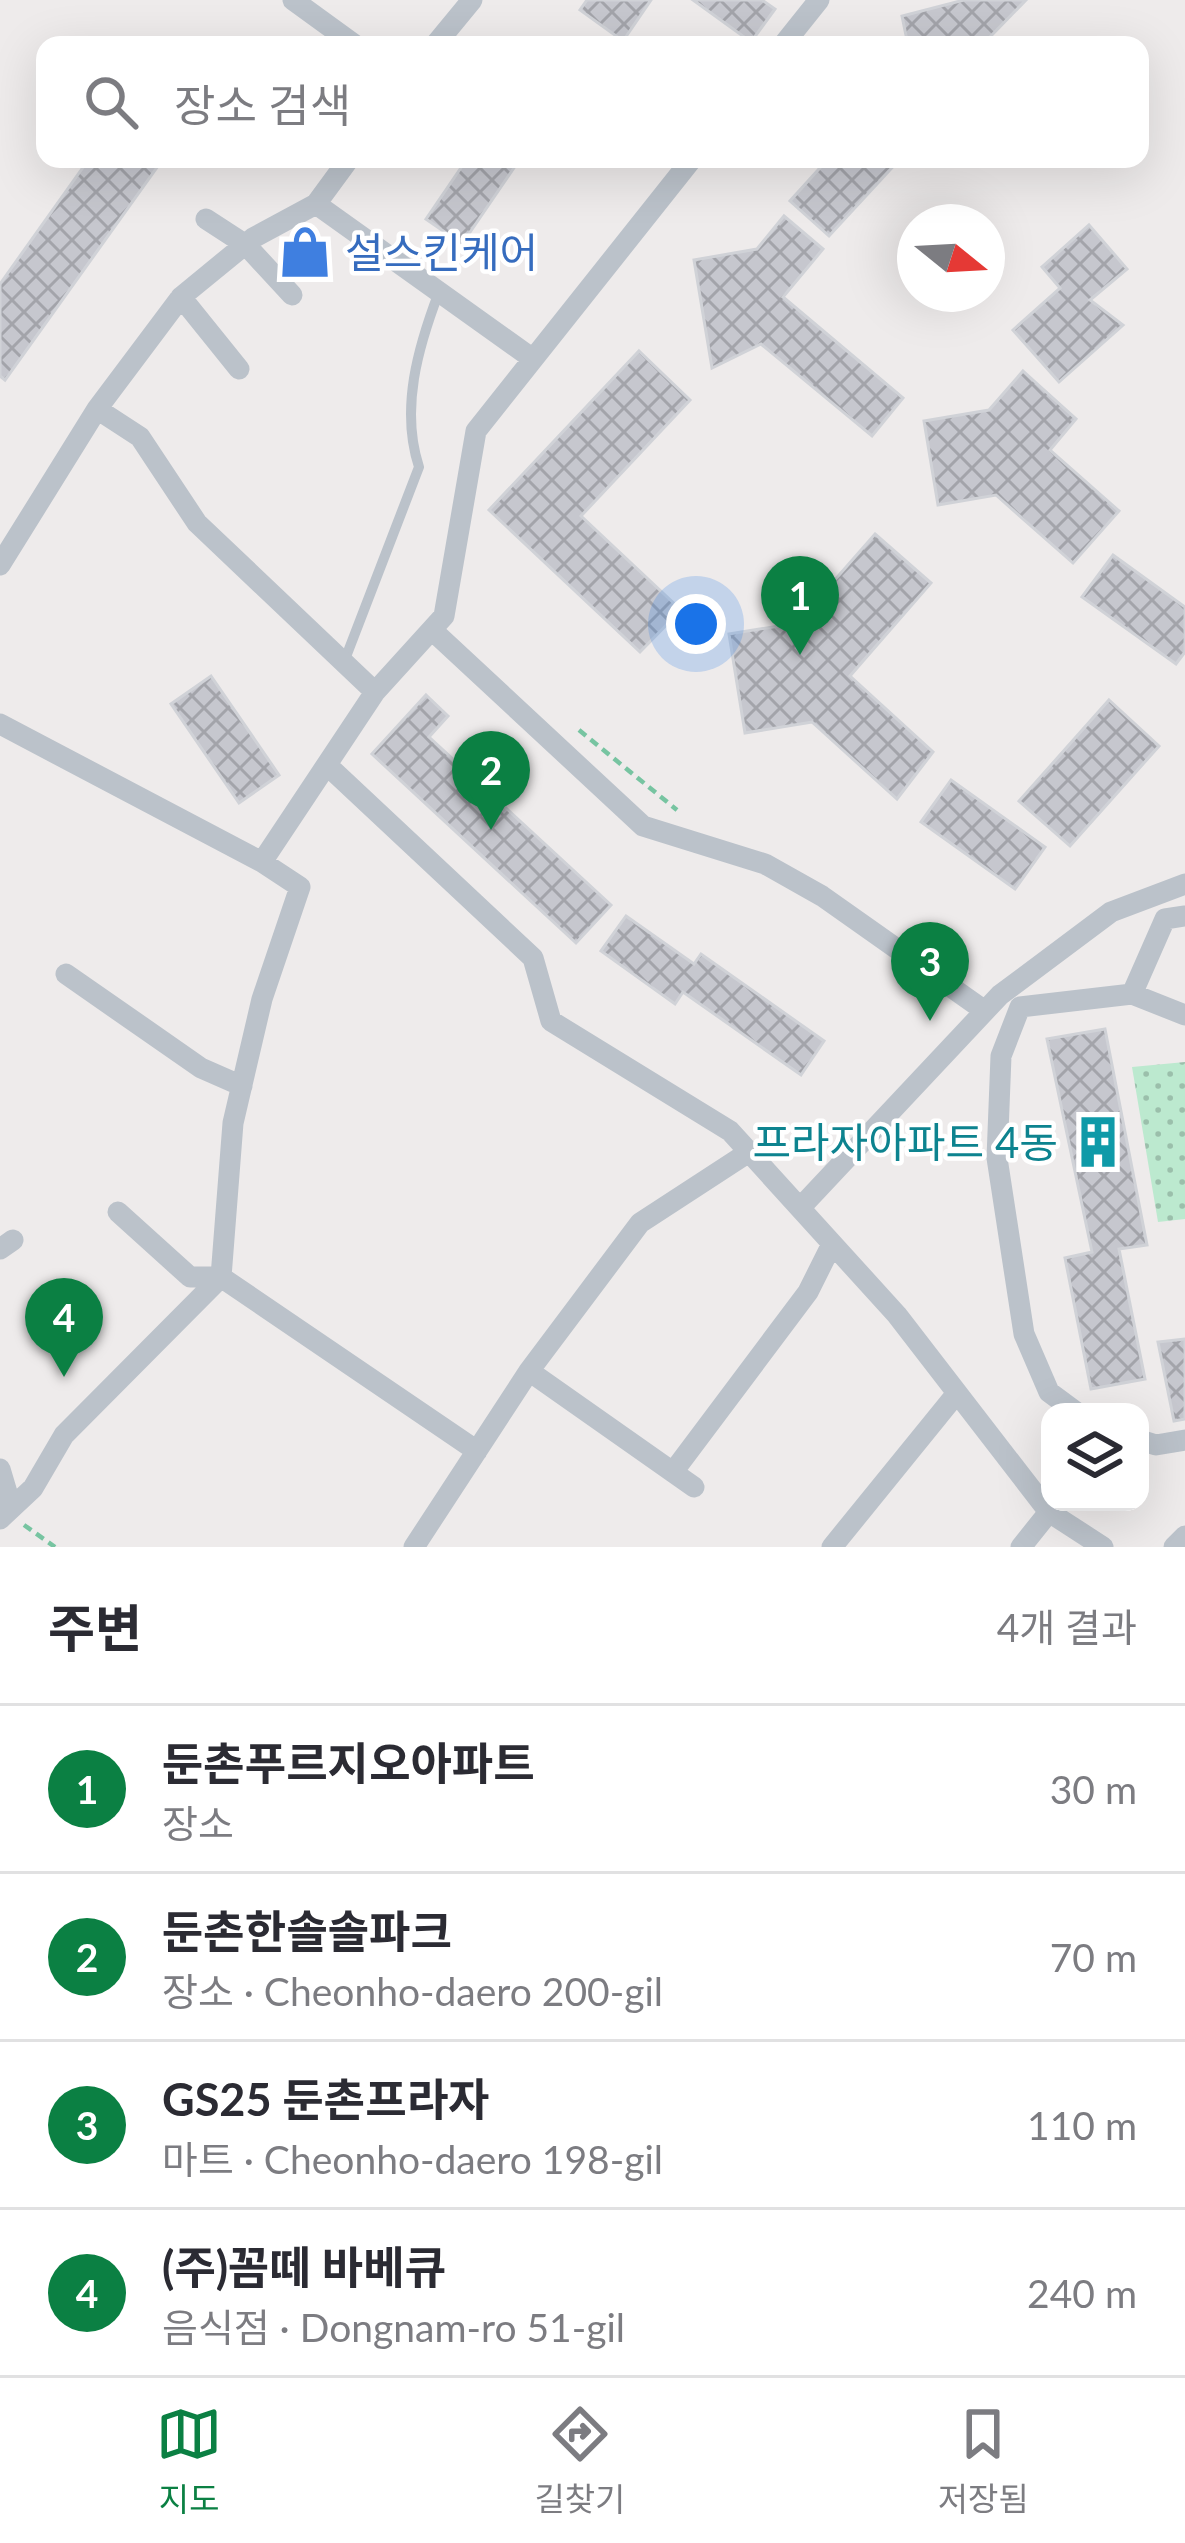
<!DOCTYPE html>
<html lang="ko">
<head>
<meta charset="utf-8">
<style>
	body { margin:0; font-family:Lato,"Noto Sans KR",sans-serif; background:#f2f2f3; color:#2b2b33 }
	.controls { position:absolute; right:36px; bottom:36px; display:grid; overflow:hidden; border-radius:24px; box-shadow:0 12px 48px #0002 }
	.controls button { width:108px; height:108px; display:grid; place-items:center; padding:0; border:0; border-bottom:3px solid #e1e1e2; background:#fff; color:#2b2b33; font:60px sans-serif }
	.compass { position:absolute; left:897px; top:204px; width:108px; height:108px; border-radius:50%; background:#fff; box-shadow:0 12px 48px #0002; rotate:108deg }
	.you { position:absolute; left:696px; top:624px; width:42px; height:42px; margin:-30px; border:9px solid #fff; border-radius:50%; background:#1a73e8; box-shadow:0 0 0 18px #1a73e833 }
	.badge { display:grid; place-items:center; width:78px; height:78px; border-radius:50%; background:#0b8043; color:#fff; font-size:39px; font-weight:700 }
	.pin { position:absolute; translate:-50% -99px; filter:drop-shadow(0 3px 6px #0008) }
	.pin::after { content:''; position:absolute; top:63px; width:42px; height:36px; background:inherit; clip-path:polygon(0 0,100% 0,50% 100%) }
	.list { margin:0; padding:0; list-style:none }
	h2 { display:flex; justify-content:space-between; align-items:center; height:156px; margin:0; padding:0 48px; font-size:51px }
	h2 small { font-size:39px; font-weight:400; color:#7c7c81 }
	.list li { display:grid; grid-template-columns:78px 1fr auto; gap:36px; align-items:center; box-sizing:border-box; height:168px; padding:0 48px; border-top:3px solid #e1e1e2 }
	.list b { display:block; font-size:45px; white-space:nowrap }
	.list p { margin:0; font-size:39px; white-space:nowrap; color:#7c7c81 }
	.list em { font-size:39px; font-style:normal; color:#7c7c81 }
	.icon { flex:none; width:66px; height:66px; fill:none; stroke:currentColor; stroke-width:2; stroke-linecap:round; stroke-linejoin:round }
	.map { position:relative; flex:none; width:1185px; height:1547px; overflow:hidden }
	.search { position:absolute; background:#fff; box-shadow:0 12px 48px #0002; left:36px; right:36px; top:36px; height:132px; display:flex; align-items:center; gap:30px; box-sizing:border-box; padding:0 42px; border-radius:24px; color:#7c7c81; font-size:45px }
	.sheet { height:828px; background:#fff }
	nav { display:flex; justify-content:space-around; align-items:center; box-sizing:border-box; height:168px; border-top:3px solid #e1e1e2; background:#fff; font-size:33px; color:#7c7c81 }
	nav a { display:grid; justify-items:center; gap:6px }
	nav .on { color:#0b8043 }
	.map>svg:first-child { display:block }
	.park { fill:url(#park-dots) }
	.building { fill:url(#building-cross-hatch); stroke:#d0d2d7; stroke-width:3 }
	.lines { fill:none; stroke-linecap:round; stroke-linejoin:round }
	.path { stroke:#77c4a1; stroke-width:4.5; stroke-dasharray:9 6; stroke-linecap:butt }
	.service { stroke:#bbc2ca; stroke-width:10 }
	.minor { stroke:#bbc2ca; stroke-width:21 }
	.labels { text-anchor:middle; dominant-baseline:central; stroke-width:9; stroke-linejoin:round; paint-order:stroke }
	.shop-label { font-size:42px; fill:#366cbe; stroke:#fff; text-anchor:start }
	.culture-label { font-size:42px; fill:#0d838f; stroke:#fff; text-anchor:end }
</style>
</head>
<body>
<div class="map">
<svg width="1185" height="1547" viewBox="0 0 1185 1547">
	<defs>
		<pattern id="park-dots" width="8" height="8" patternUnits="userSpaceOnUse" patternTransform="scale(3)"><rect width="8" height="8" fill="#bce9cf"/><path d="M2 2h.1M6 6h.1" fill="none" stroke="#9bbfab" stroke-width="1.8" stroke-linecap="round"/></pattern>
		<pattern id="building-cross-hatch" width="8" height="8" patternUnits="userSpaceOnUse" patternTransform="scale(3)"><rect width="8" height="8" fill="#c6c7ce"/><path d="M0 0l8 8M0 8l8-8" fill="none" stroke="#a3a4aa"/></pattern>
	</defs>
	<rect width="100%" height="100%" fill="#eeebeb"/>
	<path class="park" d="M 1185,1062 L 1185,1219 L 1158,1222 L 1132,1067 Z"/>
	<path class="building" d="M 587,0 L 651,0 L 623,41 L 580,10 Z
		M 693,0 L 762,0 L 775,9 L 751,42 Z
		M 964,0 L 1026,0 L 989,38 L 996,45 L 908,45 L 902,16 Z
		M 89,159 L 163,159 L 5,380 L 0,376 L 0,284 Z
		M 467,159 L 520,159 L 462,244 L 426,219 Z
		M 828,159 L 900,159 L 829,236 L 790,201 Z
		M 784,216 L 823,249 L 783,297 L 903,398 L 872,436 L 761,344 L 712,368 L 694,260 L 757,249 Z
		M 1089,225 L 1127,269 L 1090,300 L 1123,325 L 1059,382 L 1013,330 L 1060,288 L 1042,267 Z
		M 639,351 L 690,400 L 581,516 L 681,610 L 640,652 L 489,510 Z
		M 1023,371 L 1076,419 L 1050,450 L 1119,511 L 1073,563 L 996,495 L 938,505 L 924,421 L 989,410 Z
		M 875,534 L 931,583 L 850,676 L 933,752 L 897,799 L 812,722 L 745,733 L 729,634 L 797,623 Z
		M 1113,555 L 1185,607 L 1185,652 L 1176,664 L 1082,597 Z
		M 211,676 L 279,775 L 239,803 L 171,704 Z
		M 426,695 L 448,716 L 429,737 L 611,905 L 576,943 L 372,754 Z
		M 1109,700 L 1159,746 L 1070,846 L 1019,801 Z
		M 951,780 L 1045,847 L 1015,889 L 921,822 Z
		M 626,916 L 694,964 L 701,954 L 824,1041 L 801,1075 L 683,992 L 675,1004 L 601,951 Z
		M 1105,1029 L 1147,1245 L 1119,1249 L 1145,1379 L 1091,1389 L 1065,1258 L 1092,1252 L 1047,1039 Z
		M 1185,1339 L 1185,1419 L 1174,1421 L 1158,1342 Z"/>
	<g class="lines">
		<path class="path" d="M 579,730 L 677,810
			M 24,1525 L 55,1547"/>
		<path class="service" d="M 344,662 L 419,467 C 400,409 418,347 439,292"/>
		<path class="minor" d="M 293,0 L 355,45
			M 435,45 L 472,0
			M 783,45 L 819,0
			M 316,204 L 533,359
			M 206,219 L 246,245 L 292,295
			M 181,297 L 239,369
			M 97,409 L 140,437 L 197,523 L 375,692
			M 0,565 L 97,409 L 181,297 L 253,238 L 316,204 L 349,159
			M 432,630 L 643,826 L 765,864 L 822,896 L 985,1011
			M 0,724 L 262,862 L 300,887 L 262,999 L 233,1123 L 221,1277 L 64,1435 L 33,1488 L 0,1519
			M 327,765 L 533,958 L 551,1021 L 730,1131 L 897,1315 L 1049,1512 L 1103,1547
			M 262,862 L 375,692 L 444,616 L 476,431 L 692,159
			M 66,974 L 201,1068 L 242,1086
			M 1132,994 L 1165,919 L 1185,916
			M 800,1208 L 1000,995 L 1111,912 L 1185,884
			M 118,1212 L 190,1277 L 221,1277 L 477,1451
			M 0,1249 L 13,1240
			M 529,1371 L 694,1487
			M 1076,1412 L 1049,1392 L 1024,1334 L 997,1158 L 1001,1056 L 1020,1007 L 1132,994 L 1185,1015
			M 1140,1440 L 1156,1445 L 1185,1440
			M 0,1469 L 11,1506
			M 673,1472 L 808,1292 L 832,1244
			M 414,1547 L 529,1371 L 640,1223 L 749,1152
			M 832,1547 L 957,1393
			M 1021,1547 L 1049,1512
			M 1174,1547 L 1185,1536"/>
	</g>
	<defs>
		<g id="shop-bare" transform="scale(4.14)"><path d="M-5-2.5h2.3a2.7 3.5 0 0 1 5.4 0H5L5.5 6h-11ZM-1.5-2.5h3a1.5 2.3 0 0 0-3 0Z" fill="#3f7fe0" stroke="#fff" stroke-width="2.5" paint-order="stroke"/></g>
		<g id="building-bare" transform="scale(4.14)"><path d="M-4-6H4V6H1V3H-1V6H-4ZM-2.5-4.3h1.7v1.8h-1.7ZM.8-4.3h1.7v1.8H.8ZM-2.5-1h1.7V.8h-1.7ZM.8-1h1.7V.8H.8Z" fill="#0f9aa8" stroke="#fff" stroke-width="2.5" paint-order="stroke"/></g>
	</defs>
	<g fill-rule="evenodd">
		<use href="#shop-bare" x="305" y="252"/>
		<use href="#building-bare" x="1098" y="1142"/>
	</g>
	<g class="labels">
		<g class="shop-label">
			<text x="345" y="252">설스킨케어</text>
		</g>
		<g class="culture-label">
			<text x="1058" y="1142">프라자아파트 4동</text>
		</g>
	</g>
</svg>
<div class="controls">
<button><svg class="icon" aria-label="layers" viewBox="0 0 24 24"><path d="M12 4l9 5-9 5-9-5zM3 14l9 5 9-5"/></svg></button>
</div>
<svg class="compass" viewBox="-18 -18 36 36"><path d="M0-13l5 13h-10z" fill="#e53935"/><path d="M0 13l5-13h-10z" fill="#7c7c81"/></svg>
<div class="you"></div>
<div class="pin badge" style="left:800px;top:655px">1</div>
<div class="pin badge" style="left:491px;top:830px">2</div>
<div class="pin badge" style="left:930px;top:1021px">3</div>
<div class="pin badge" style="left:64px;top:1377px">4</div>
<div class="search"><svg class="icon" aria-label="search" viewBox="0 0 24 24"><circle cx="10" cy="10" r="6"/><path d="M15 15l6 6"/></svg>장소 검색</div>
</div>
<section class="sheet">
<h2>주변<small>4개 결과</small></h2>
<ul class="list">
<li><span class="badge">1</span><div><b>둔촌푸르지오아파트</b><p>장소</p></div><em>30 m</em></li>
<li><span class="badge">2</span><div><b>둔촌한솔솔파크</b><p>장소 · Cheonho-daero 200-gil</p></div><em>70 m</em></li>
<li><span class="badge">3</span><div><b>GS25 둔촌프라자</b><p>마트 · Cheonho-daero 198-gil</p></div><em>110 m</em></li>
<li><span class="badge">4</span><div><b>(주)꼼떼 바베큐</b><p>음식점 · Dongnam-ro 51-gil</p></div><em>240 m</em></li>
</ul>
</section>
<nav>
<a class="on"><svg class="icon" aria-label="map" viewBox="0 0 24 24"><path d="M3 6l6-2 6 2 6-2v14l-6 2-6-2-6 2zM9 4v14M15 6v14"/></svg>지도</a>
<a><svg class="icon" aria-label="directions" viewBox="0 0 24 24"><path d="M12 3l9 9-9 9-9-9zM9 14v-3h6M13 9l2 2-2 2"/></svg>길찾기</a>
<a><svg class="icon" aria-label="saved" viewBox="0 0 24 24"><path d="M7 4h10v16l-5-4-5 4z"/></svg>저장됨</a>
</nav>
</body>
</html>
